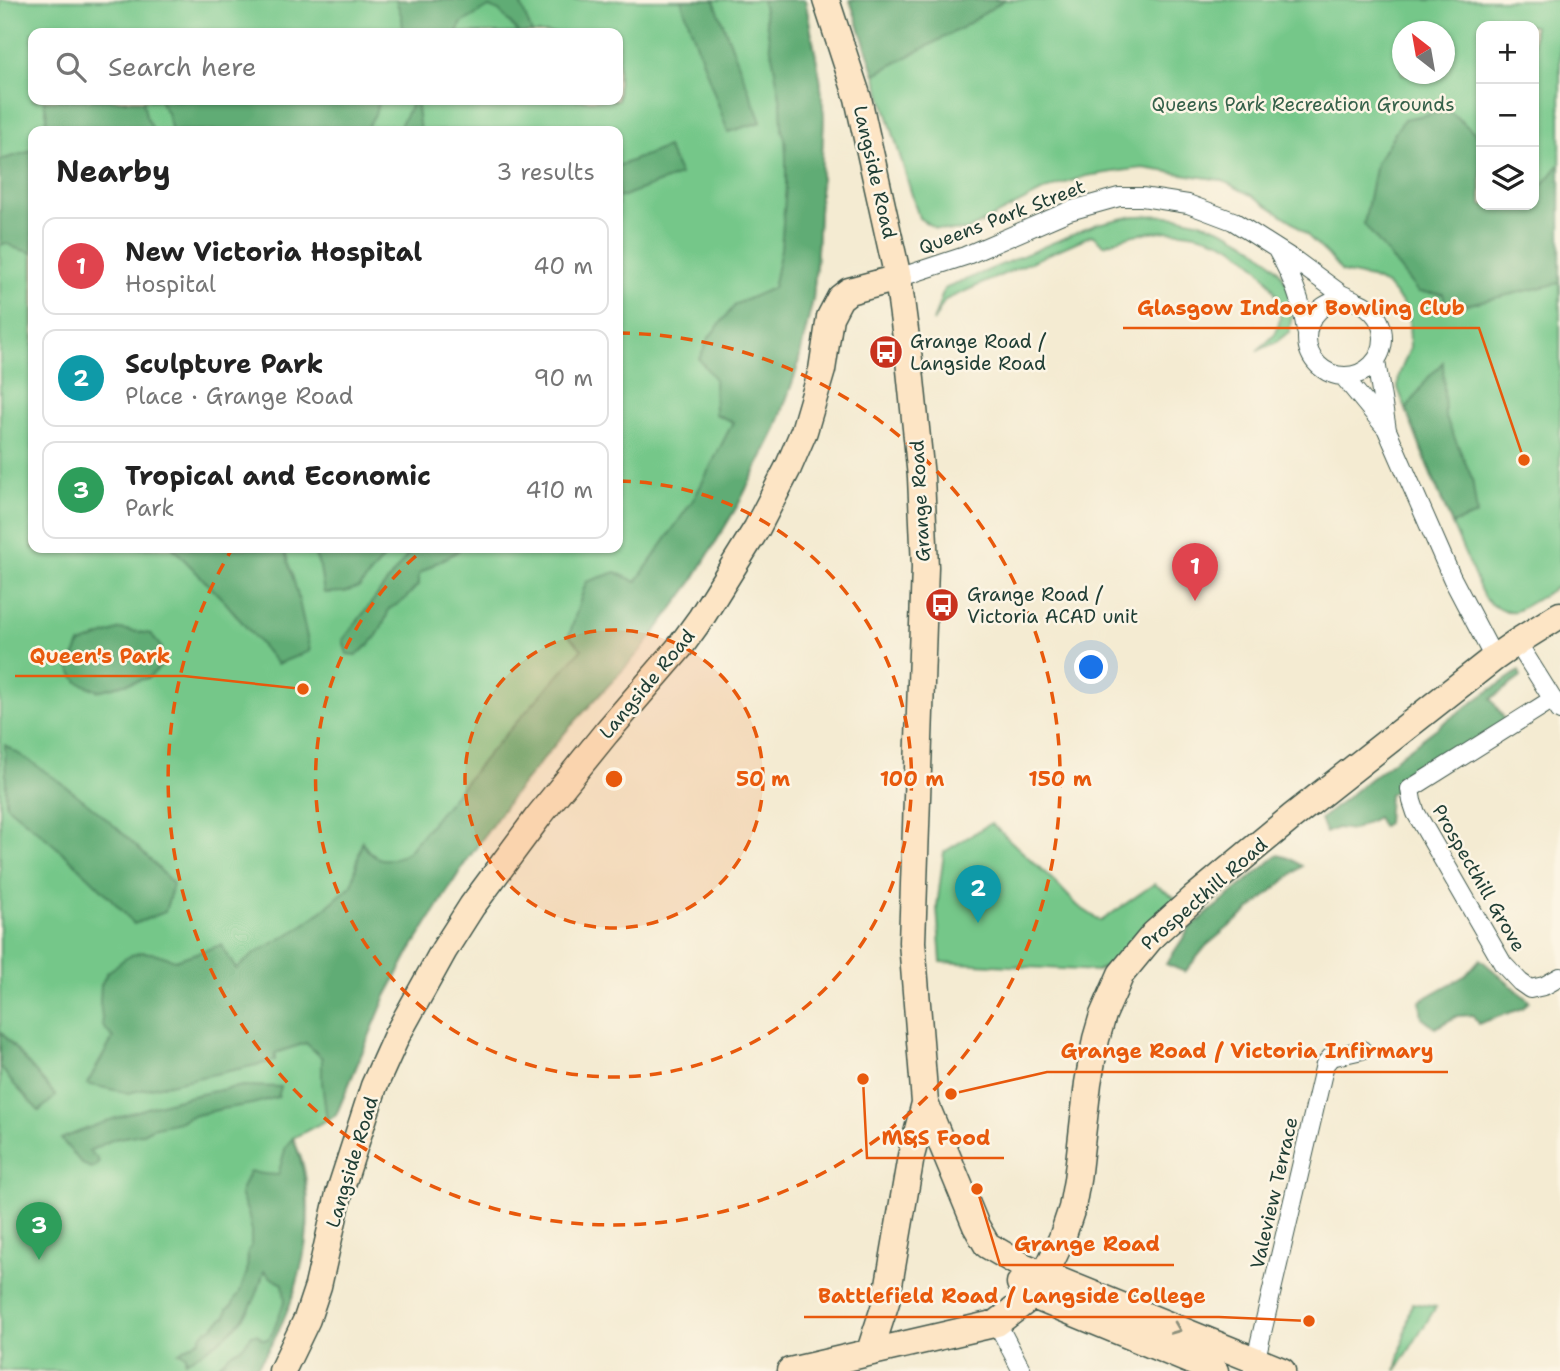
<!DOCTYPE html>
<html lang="en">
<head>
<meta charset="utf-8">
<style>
	body { margin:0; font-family:"Shantell Sans",sans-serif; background:#f2f2f2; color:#222 }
	.controls { position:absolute; right:21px; top:21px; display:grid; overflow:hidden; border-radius:14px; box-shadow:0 2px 5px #0004 }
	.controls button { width:63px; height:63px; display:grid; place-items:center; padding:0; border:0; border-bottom:2px solid #e0e0e0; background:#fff; color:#222; font:35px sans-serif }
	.compass { position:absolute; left:1392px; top:21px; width:63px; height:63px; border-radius:50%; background:#fff; box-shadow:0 2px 5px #0004; rotate:329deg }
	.you { position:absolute; left:1092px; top:668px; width:24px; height:24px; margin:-18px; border:5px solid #fff; border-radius:50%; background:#1a73e8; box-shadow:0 0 0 10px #1a73e833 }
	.badge { display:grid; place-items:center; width:46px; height:46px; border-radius:50%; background:#b45309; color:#fff; font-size:23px; font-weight:700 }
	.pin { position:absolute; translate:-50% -58px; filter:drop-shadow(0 2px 4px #0008) }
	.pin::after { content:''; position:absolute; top:37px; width:24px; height:21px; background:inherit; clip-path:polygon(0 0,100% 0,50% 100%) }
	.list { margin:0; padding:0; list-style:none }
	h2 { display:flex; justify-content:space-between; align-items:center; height:91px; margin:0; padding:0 28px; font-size:30px }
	h2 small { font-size:23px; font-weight:400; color:#767676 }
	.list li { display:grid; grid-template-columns:46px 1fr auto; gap:21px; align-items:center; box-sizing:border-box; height:98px; margin:0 14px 14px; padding:0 14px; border:2px solid #e0e0e0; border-radius:14px }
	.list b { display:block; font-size:26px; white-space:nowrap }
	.list p { margin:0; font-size:23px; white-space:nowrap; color:#767676 }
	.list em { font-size:23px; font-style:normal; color:#767676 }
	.icon { flex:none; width:38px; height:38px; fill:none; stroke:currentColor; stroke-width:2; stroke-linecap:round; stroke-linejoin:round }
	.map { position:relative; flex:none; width:1560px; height:1371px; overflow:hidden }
	.search { position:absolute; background:#fff; box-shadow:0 2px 5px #0004; left:28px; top:28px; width:595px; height:77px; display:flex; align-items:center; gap:18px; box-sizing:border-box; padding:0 24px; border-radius:14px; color:#767676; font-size:26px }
	.panel { position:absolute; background:#fff; box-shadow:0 2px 5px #0004; left:28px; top:126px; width:595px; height:427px; border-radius:14px }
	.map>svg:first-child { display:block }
	.green { fill:#75c789; stroke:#4a825e; stroke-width:2; fill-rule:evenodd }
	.forest { fill:#60ac75; stroke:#407454; stroke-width:2 }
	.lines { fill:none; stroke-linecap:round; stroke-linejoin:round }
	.street-casing { stroke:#3f574c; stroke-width:20 }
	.secondary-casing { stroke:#3f574c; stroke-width:29 }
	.street { stroke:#fff; stroke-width:18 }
	.secondary { stroke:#fde5c5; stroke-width:26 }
	.oneway { stroke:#8e917c }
	.ring { fill:none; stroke:#e8590c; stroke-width:3.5; stroke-dasharray:12 9 }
	.labels { text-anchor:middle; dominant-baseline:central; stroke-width:5; stroke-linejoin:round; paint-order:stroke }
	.park-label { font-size:19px; fill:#346049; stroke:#fcf5e5 }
	.street-label { font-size:19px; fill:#1f3d34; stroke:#fcf5e5 }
	.poi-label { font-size:19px; fill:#1f3d34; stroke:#fcf5e5; text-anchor:start }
	.centre { fill:#e8590c; stroke:#fcf5e5; stroke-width:3.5 }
	.ring-label { font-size:21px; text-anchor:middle; font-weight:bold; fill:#e8590c; stroke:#fcf5e5; stroke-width:5; stroke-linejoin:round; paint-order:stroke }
	.leader { fill:none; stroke:#e8590c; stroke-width:2.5 }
	.callout-dot { fill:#e8590c; stroke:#fcf5e5; stroke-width:2.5 }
	.callout-label { font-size:21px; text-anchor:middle; font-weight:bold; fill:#e8590c; stroke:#fcf5e5; stroke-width:5; stroke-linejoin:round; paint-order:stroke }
</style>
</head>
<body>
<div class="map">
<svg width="1560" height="1371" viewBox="0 0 1560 1371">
	<rect width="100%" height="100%" fill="#fcf5e5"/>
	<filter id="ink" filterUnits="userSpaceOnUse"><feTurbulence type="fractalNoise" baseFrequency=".0143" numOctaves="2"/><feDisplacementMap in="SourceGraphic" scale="14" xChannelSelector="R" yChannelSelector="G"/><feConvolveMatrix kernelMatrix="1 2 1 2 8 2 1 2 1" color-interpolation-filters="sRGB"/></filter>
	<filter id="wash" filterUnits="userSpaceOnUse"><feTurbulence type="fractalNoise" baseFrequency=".00686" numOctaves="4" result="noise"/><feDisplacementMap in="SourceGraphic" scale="28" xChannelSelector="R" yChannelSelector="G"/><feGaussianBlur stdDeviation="1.57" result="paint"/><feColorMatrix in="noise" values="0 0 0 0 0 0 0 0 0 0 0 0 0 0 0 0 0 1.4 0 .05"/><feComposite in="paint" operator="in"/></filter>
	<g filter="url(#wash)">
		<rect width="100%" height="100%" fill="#f4ebd2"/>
		<path class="green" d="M 0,0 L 805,0 L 820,78 L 824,117 L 817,251 L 813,299 L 796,372 L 775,431 L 739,503 L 690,585 L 643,648 L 567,730 L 513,795 L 463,866 L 410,951 L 385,998 L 336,1115 L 293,1138 C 297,1148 302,1158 304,1169 C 318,1237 294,1316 254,1371 L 0,1371 ZM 33,33 L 618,33 L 618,100 L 33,100 ZM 33,131 L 618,131 L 618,548 L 33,548 Z
			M 850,0 L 1560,0 L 1560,585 C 1551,590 1523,609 1515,611 C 1503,613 1493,606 1484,598 L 1432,478 L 1398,388 L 1399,375 L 1410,348 L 1409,318 L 1401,301 L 1387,285 L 1371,278 L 1342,272 L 1328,255 L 1293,222 L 1253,196 L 1221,180 L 1143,168 L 1113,172 L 1086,176 L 1045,190 L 968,230 L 949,231 L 935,228 L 919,218 L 868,51 ZM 1481,26 L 1534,26 L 1534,205 L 1481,205 ZM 1402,32 L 1444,32 L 1444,74 L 1402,74 Z
			M 1134,216 C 1145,216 1156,215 1167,216 C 1215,220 1280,249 1292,299 C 1294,309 1291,322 1289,332 L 1275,343 L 1257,351 C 1263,345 1272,339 1276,332 C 1291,299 1259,264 1234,248 C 1222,240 1196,233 1182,232 C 1154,229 1129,234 1104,245 L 1092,235 L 945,300 L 933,322 L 944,289 L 1097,224 Z
			M 991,823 L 1056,883 L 1078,906 L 1101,921 L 1154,884 L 1177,899 L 1114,963 L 1097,971 L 941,962 L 937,907 L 944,852 Z
			M 1412,1303 L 1436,1307 L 1396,1371 Z"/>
		<path class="forest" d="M 396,0 L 519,0 L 532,33 L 519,33 L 499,11 L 489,7 L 462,23 L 456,33 L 403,33 L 402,18 Z
			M 681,0 L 714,0 L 761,122 L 728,132 Z
			M 762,0 L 805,0 L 820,78 L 824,117 L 817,251 L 813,299 L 796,372 L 775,431 L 739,503 L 690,585 L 643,648 L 567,730 L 513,795 L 463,866 L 410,951 L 385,998 L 336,1115 L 327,1121 L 322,1083 L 322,1058 L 306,1043 L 275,1053 L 275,1060 L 270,1062 L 128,1093 L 87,1084 L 113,1038 L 103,1026 L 100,1002 L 101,985 L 107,973 L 123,960 L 132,955 L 143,952 L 157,954 L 175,960 L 221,945 L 236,969 L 254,954 L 298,929 L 322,911 L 352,885 L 362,841 C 372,862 389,864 408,852 L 489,753 L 582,649 L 569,636 L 586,582 L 616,572 L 636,582 L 695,497 L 733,422 L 715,414 L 714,378 L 699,359 L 710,336 L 736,304 L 773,288 L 781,249 L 786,185 L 786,156 L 785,139 L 782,130 L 781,103 Z
			M 850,0 L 1004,0 L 962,28 L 875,74 Z
			M 46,100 L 143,100 L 146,117 L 154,131 L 44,131 L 47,116 L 44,101 Z
			M 159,100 L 379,100 L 375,114 L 365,131 L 172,131 L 167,113 Z
			M 414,100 L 416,100 L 420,131 L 397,131 Z
			M 1449,111 L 1481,138 L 1481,205 L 1534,205 L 1534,182 L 1541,187 L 1560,164 L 1560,283 L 1447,309 L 1443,294 L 1418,292 L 1364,224 L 1376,163 L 1404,119 Z
			M 667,147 L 680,175 L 618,198 L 618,166 Z
			M 33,148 L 33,253 L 15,248 L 6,243 L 0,245 L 0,160 L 28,152 Z
			M 1443,362 L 1445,416 L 1472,478 L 1477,515 L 1452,524 L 1406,410 L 1428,378 Z
			M 173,548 L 284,548 L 297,592 L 310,651 L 277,664 L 226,603 Z
			M 312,548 L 392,548 L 360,587 L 345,592 L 324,593 L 320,567 Z
			M 413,548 L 461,548 C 454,555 448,556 440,561 C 432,564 427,570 419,574 L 419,584 L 403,601 L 389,609 C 382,631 375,642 356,655 L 347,654 L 343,640 Z
			M 120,629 L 151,634 L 161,647 L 161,666 L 148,678 L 98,691 L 78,682 L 69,668 L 80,644 Z
			M 1519,671 L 1521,677 L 1491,699 L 1506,721 L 1389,795 L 1387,823 L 1382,826 L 1377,817 L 1353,830 L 1337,828 L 1326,833 L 1320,820 C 1383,767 1450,716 1519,671 Z
			M 5,745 C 68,784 124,829 173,884 L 165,912 L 134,924 C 95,879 52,842 6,805 Z
			M 1278,855 L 1289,858 L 1302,866 L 1206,946 L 1185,972 L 1166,964 L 1190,928 Z
			M 1480,959 L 1529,1001 L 1523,1008 L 1478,1024 L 1473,1015 L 1457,1016 L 1435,1028 L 1422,1018 L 1420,1001 L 1466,975 Z
			M 0,1031 L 56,1096 L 39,1111 L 11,1081 L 0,1066 Z
			M 243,1086 L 281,1087 L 278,1097 L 252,1104 L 221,1109 L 189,1117 L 179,1122 L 152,1128 L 141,1134 L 114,1139 L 89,1151 L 97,1158 L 99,1162 L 96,1166 L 91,1168 L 82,1164 L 61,1139 C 120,1114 180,1096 243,1086 Z
			M 293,1138 C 324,1215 301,1305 254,1371 L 212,1371 L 231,1353 L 243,1346 L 252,1335 L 257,1334 L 262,1339 L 268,1339 L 273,1332 L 285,1300 L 283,1284 L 273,1279 L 264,1271 C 261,1280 259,1290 255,1298 C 242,1328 213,1347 185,1361 L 186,1355 L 179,1352 L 199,1340 L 204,1332 C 218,1327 214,1322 226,1316 L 227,1309 L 233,1304 L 235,1299 L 239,1294 L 247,1272 L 248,1251 L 251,1247 L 251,1227 L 248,1213 L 240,1194 L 249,1172 L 251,1171 C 259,1175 269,1174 278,1175 L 286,1146 Z"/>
	</g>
	<g filter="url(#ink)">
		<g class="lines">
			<g class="street-casing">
				<path id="street" d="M 1277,250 C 1292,276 1302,301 1306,331
					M 898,278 L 965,256 L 1069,211 L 1119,197 L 1142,197 L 1188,204 L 1233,221 L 1296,261 L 1341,294 L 1354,300
					M1307 338a38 38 0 1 1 76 0a38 38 0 1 1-76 0Z
					M 1376,361 L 1387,430 L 1452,578 L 1494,658
					M 1343,376 L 1385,427
					M 1517,642 L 1560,711
					M 1553,699 L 1410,789 L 1412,801 L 1416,813 L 1503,964 L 1520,982 L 1530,989 L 1544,986 L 1560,977
					M 997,1323 L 1022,1371
					M 1253,1371 L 1325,1064 L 1331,1057 L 1362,1050"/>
			</g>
			<g class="secondary-casing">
				<path id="secondary" d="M 826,0 L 858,98 L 898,278 L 909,360 L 921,477 L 925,567 L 912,942 L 925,1103 L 976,1226 L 987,1245 L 1023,1266 L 1282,1371
					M 1020,1283 L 1031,1295 L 1215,1371
					M 870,1351 L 886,1302 L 911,1156 L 925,1103
					M 282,1371 L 307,1319 L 318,1286 L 339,1194 L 374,1086 L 397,1035 L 444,950 L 472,906 L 538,817 L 606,733 L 680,647 L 701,618 L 757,528 L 788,468 L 804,431 L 822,370 L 830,317 L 840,298 L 849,291 L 898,278
					M 790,1371 L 989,1325 L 997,1323 L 1027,1300 L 1045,1275 L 1062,1238 L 1072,1208 L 1077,1180 L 1088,1083 L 1096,1039 L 1103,1015 L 1121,974 L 1154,934 L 1193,899 L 1292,817 L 1494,658 L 1517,642 L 1560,615"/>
			</g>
			<use href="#street" class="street"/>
			<use href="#secondary" class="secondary"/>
		</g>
		<defs><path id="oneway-chevron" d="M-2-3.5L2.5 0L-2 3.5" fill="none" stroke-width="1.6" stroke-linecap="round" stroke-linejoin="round" transform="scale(1.75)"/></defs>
		<use class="oneway" href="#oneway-chevron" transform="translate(1176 1329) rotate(22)"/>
	</g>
	<circle cx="614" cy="779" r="149" fill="#e8590c" fill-opacity=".12"/>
	<g class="ring">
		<circle cx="614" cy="779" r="149"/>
		<path d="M619 481A298 298 0 1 1 424 549"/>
		<path d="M618 333A446 446 0 1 1 232 549"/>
	</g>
	<defs>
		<g id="bus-disc" transform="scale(1.75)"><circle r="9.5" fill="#c8321e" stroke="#fcf5e5"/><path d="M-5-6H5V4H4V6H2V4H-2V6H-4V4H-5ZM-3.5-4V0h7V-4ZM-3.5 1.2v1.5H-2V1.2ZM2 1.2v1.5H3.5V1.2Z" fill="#fff"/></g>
	</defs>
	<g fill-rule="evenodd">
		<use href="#bus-disc" x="886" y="352"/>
		<use href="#bus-disc" x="942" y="605"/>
	</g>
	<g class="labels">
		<g class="park-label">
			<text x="1303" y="104">Queens Park Recreation Grounds</text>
		</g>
		<g class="street-label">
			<text transform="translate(875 172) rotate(77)">Langside Road</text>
			<text transform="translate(1002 217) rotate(-21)">Queens Park Street</text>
			<text transform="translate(920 501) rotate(-93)">Grange Road</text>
			<text transform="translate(647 684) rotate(-50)">Langside Road</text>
			<text transform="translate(1479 878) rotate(60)">Prospecthill Grove</text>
			<text transform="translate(1204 894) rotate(-41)">Prospecthill Road</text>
			<text transform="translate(352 1162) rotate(-73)">Langside Road</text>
			<text transform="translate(1274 1193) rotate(-77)">Valeview Terrace</text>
		</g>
		<g class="poi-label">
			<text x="910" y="341">Grange Road /<tspan x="910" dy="22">Langside Road</tspan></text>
			<text x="967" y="594">Grange Road /<tspan x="967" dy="22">Victoria ACAD unit</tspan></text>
		</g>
	</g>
	<circle cx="614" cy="779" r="10" class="centre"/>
	<g class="ring-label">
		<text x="763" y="786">50 m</text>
		<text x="912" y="786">100 m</text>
		<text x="1060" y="786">150 m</text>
	</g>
	<path class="leader" d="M1524 460L1479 328H1123M303 689L184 676H15M951 1094L1047 1072H1448M863 1079L867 1158H1004M977 1189L1000 1265H1174M1309 1321L1219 1317H804"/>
	<g class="callout-dot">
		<circle cx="1524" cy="460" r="7"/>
		<circle cx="303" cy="689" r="7"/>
		<circle cx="951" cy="1094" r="7"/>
		<circle cx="863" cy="1079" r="7"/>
		<circle cx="977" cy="1189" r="7"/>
		<circle cx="1309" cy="1321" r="7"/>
	</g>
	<g class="callout-label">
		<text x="1301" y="315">Glasgow Indoor Bowling Club</text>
		<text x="100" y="663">Queen's Park</text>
		<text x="1247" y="1058">Grange Road / Victoria Infirmary</text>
		<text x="936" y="1145">M&amp;S Food</text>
		<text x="1087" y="1251">Grange Road</text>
		<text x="1012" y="1303">Battlefield Road / Langside College</text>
	</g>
</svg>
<div class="controls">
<button>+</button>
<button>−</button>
<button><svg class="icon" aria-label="layers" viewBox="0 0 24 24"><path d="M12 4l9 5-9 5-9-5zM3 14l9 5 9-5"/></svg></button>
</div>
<svg class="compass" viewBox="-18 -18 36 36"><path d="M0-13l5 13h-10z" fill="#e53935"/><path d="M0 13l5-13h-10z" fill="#767676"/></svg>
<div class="you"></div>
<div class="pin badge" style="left:1195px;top:601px;background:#e0444e">1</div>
<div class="pin badge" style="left:978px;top:923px;background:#0f9aa8">2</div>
<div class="pin badge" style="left:39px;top:1260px;background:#2e9e5b">3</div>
<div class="search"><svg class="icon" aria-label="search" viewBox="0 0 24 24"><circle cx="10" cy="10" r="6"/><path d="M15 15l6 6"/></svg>Search here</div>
<section class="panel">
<h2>Nearby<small>3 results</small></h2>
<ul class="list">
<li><span class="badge" style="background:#e0444e">1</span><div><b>New Victoria Hospital</b><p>Hospital</p></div><em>40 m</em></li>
<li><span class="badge" style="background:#0f9aa8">2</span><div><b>Sculpture Park</b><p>Place · Grange Road</p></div><em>90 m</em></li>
<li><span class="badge" style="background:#2e9e5b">3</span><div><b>Tropical and Economic</b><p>Park</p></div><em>410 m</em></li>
</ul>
</section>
</div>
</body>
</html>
